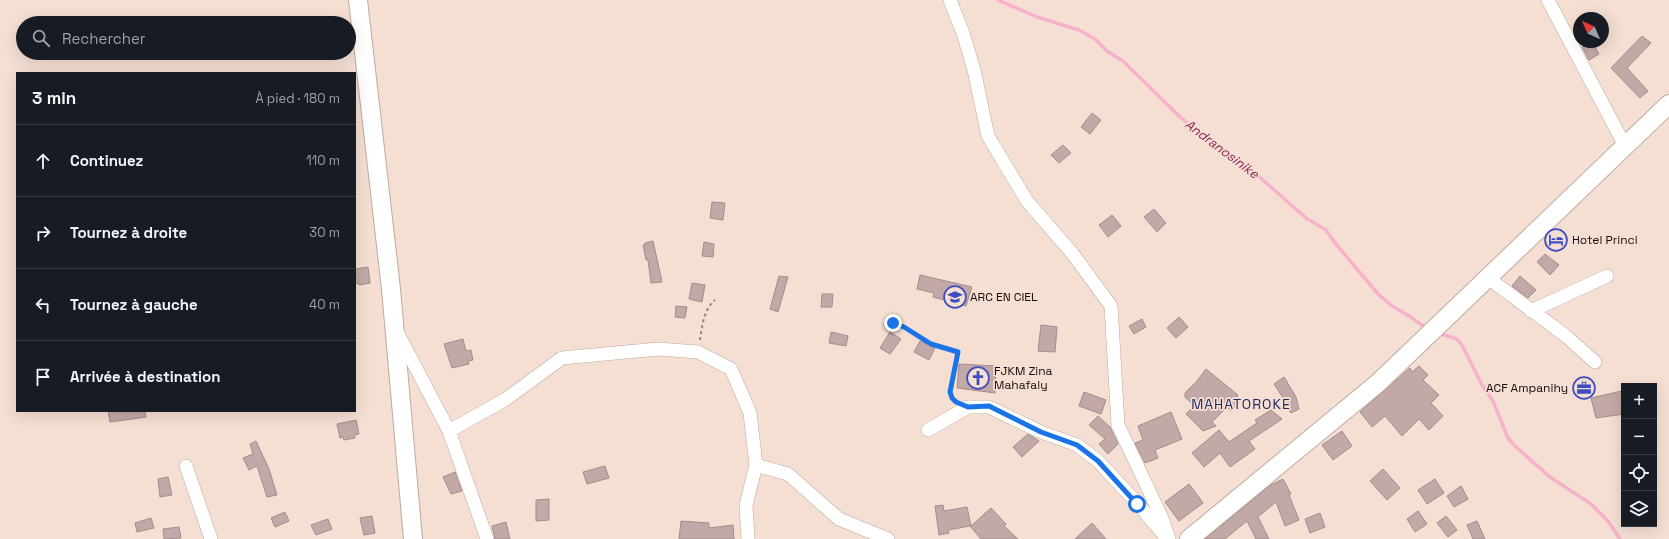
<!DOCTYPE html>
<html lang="fr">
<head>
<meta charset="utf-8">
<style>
	body { margin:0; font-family:"Space Grotesk",sans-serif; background:#242831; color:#f1f3f6 }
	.controls { position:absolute; right:12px; bottom:12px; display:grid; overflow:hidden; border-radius:0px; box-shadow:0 4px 16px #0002 }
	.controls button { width:36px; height:36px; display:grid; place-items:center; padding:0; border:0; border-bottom:1px solid #363941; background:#171b24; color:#f1f3f6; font:20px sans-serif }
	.compass { position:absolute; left:1573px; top:12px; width:36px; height:36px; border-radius:50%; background:#171b24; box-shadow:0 4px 16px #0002; rotate:315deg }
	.stop { position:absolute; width:12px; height:12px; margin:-9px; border:3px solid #1a73e8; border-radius:50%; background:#fff }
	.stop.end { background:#1a73e8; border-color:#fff; box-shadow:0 1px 4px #0008 }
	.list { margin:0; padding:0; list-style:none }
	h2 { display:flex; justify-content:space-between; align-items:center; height:52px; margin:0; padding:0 16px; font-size:17px }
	h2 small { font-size:13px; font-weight:400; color:#9ea1a6 }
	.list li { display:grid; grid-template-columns:26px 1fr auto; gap:12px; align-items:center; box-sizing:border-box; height:72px; padding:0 16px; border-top:1px solid #363941 }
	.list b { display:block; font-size:15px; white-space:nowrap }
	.list em { font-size:13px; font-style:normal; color:#9ea1a6 }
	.icon { flex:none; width:22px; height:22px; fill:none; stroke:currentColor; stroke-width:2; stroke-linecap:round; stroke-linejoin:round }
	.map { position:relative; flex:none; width:1669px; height:539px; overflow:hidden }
	.search { position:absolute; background:#171b24; box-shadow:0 4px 16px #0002; left:16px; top:16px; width:340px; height:44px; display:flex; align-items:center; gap:10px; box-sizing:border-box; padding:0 14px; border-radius:22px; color:#9ea1a6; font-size:15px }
	.panel { position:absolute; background:#171b24; box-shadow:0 4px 16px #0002; left:16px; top:72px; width:340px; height:340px; border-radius:0px }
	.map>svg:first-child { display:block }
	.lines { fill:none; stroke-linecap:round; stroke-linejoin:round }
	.stream { stroke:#f7b1cb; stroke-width:3.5 }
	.building { fill:#c2a9a8; stroke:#a38c8a }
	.street-casing { stroke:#beaa9e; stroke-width:14 }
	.secondary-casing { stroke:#beaa9e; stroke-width:20 }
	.path { stroke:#92837a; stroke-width:2; stroke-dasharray:3 3; stroke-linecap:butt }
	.street { stroke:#fff; stroke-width:13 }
	.secondary { stroke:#fff; stroke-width:18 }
	.route { stroke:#1a73e8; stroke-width:5 }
	.labels { text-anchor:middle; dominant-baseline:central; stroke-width:3.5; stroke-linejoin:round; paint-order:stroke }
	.poi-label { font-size:12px; fill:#140d09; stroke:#f5dfd3; text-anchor:start }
	.water-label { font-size:13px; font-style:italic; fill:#8b2958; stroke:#f5dfd3 }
	.quarter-label { font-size:14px; letter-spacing:1px; fill:#1f2962; stroke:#f5dfd3 }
</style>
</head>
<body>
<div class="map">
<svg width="1669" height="539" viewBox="0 0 1669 539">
	<rect width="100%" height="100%" fill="#f5dfd3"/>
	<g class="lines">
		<path class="stream" d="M 998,0 L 1037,17 L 1079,30 L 1095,39 L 1107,51 L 1123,61 L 1180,117 L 1211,142 L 1247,166 L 1306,218 L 1326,230 L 1335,243 L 1378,294 L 1392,306 L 1409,316 L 1426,328
			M 1439,333 L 1457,339 L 1462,345 L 1482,385 L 1493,401 L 1508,438 L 1516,447 L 1550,477 L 1591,504 L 1608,521 L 1620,539"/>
	</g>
	<path class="building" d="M 1642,36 L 1651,43 L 1627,68 L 1648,91 L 1640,98 L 1611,68 Z
		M 1589,42 L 1592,42 L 1599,54 L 1589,60 L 1582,47 Z
		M 1092,113 L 1101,120 L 1090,134 L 1081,127 Z
		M 1063,145 L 1071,153 L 1059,163 L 1051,155 Z
		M 712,202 L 725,203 L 723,220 L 710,218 Z
		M 1154,209 L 1166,223 L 1157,232 L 1144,217 Z
		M 1112,215 L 1121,226 L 1108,237 L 1099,225 Z
		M 653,241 L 657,259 L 662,282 L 651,283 L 648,260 L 646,260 L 643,245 L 645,245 L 645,243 Z
		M 704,242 L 714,244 L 713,257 L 702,256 Z
		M 1545,254 L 1559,265 L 1550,275 L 1537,262 Z
		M 368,267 L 370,283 L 359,285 L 359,283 L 355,284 L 355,269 Z
		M 920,275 L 972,287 L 966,306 L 933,297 L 934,293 L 917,289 Z
		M 779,276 L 788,277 L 778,312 L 770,309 Z
		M 1520,276 L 1536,290 L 1528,298 L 1512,286 Z
		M 692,283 L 705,285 L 702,302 L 689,299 Z
		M 822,294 L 833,294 L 832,307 L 821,307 Z
		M 676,306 L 687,307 L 685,318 L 675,317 Z
		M 1179,317 L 1188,327 L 1176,338 L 1167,328 Z
		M 1142,319 L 1146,327 L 1134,334 L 1129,326 Z
		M 1041,325 L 1057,327 L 1055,352 L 1038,351 Z
		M 831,332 L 848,336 L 846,346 L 829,343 Z
		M 890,332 L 901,339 L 890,354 L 880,348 Z
		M 463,339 L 466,351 L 471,350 L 473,360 L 468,361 L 469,364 L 452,368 L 444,344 Z
		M 920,341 L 935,348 L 929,360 L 914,352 Z
		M 959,364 L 996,366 L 995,393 L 957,388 Z
		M 1419,366 L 1428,375 L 1423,380 L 1439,395 L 1431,403 L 1443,416 L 1429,430 L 1419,419 L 1402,436 L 1385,416 L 1372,427 L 1360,412 L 1410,368 L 1412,372 Z
		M 1206,369 L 1238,395 L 1237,397 L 1241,401 L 1231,411 L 1227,407 L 1212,422 L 1216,426 L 1203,431 L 1186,414 L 1194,406 L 1185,397 L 1185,393 L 1197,381 Z
		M 1284,377 L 1296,397 L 1299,409 L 1291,413 L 1282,402 L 1285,401 L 1274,384 Z
		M 1622,391 L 1624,414 L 1596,418 L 1591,398 Z
		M 1084,392 L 1106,400 L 1101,414 L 1079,406 Z
		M 1271,410 L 1282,419 L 1249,441 L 1255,449 L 1230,467 L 1220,453 L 1204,467 L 1192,453 L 1219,430 L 1229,442 L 1257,423 L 1255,420 Z
		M 108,411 L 145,411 L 146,417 L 110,422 Z
		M 1171,412 L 1182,439 L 1155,450 L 1158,458 L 1145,463 L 1135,443 L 1143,440 L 1138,426 Z
		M 1098,416 L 1110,427 L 1118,444 L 1108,454 L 1099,444 L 1105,439 L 1089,425 Z
		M 356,420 L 359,434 L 355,435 L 355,438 L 344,440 L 343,437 L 340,438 L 337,424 Z
		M 1342,431 L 1352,446 L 1333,460 L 1322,445 Z
		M 1028,434 L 1039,441 L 1022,457 L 1013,447 Z
		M 256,441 L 269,469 L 277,495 L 267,497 L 257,466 L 249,470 L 243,458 L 253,454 L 250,444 Z
		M 605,466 L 609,478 L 587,484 L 583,472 Z
		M 1383,469 L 1400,488 L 1387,500 L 1370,481 Z
		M 455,472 L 462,491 L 451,494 L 443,477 Z
		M 168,477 L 172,495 L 160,497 L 158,479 Z
		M 1283,479 L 1291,494 L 1289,495 L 1299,520 L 1285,526 L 1276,502 L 1258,517 L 1269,539 L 1256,539 L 1247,521 L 1225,539 L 1205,539 L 1271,485 Z
		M 1435,479 L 1444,493 L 1427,504 L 1418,490 Z
		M 1189,484 L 1203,503 L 1179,521 L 1165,502 Z
		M 1461,486 L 1468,499 L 1454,507 L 1447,496 Z
		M 549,499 L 549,520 L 536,521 L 536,500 Z
		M 943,505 L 944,511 L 967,507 L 971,526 L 991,508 L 1006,524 L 1004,526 L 1018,539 L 981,539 L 970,526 L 948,530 L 949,533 L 939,535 L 935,506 Z
		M 1418,511 L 1427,524 L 1415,532 L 1407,519 Z
		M 285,512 L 289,521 L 275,527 L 271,518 Z
		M 1320,513 L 1325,527 L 1310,533 L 1305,519 Z
		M 372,516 L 375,533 L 364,535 L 360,518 Z
		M 1446,516 L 1457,530 L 1448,537 L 1437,523 Z
		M 151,518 L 154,528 L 137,532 L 135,523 Z
		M 328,519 L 332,529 L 316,535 L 311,525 Z
		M 681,521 L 709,523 L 709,528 L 733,525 L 734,539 L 679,539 Z
		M 1477,521 L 1485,539 L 1473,539 L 1467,525 Z
		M 506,522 L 510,539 L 495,539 L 492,526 Z
		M 1092,523 L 1106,539 L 1075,539 Z
		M 179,527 L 181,538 L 164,539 L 163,529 Z"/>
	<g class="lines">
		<g class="street-casing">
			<path id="street" d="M 950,0 L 963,33 L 974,70 L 988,136 L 1027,201 L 1072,253 L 1111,306 L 1118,425 L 1161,516 L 1169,539
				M 1548,0 L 1625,146
				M 1488,278 L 1566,336 L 1595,362
				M 1531,311 L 1607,276
				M 397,332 L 449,431 L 487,539
				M 928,430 L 968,407 L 989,407 L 1041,432 L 1077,445 L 1098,461 L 1137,503 L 1165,536
				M 449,431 L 506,399 L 562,358 L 658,349 L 698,352 L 731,369 L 750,413 L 756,465 L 746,505 L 748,539
				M 756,465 L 788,474 L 839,519 L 888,539
				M 186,466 L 211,539"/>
		</g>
		<g class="secondary-casing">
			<path id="secondary" d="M 358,0 L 391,289 L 413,539
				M 1189,539 L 1378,383 L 1669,104"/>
		</g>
		<path class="path" d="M 887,322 L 904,327 L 931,344 L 958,352 C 959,365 944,391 955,401
			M 700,340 C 702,326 704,309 715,300"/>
		<use href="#street" class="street"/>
		<use href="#secondary" class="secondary"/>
	</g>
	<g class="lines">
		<path class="route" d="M 893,323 L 904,327 L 931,344 L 958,352 L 950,392 L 952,398 L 956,402 L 968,407 L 989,406 L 1041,432 L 1077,445 L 1098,461 L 1137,504"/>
	</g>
	<defs>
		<g id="hotel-ring" transform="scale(1.15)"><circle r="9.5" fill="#f5dfd3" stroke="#3e4ec2" stroke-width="1.5"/><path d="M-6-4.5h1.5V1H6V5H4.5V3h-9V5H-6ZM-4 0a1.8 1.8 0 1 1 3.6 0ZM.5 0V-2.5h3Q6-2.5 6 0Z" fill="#3e4ec2"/></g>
		<g id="school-ring" transform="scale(1.15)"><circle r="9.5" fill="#f5dfd3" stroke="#3e4ec2" stroke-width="1.5"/><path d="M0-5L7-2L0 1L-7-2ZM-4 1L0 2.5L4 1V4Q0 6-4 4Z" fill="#3e4ec2"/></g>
		<g id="church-ring" transform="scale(1.15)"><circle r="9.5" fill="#f5dfd3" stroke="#3e4ec2" stroke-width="1.5"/><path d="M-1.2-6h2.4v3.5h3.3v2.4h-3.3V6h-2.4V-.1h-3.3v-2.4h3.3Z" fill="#3e4ec2"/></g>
		<g id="office-ring" transform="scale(1.15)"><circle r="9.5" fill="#f5dfd3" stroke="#3e4ec2" stroke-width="1.5"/><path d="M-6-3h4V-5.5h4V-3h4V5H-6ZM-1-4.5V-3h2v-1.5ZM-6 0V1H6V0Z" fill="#3e4ec2"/></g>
	</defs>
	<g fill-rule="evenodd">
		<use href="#hotel-ring" x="1556" y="240"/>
		<use href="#school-ring" x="955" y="297"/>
		<use href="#church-ring" x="978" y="378"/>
		<use href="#office-ring" x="1584" y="388"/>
	</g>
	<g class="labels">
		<g class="poi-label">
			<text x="1572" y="240">Hotel Princi</text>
			<text x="970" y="297">ARC EN CIEL</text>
			<text x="994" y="371">FJKM Zina<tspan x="994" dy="14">Mahafaly</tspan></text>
			<text x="1568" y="388" text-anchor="end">ACF Ampanihy</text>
		</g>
		<g class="water-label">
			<text transform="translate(1222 149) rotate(37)">Andranosinike</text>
		</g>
		<g class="quarter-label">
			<text x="1241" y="404">MAHATOROKE</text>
		</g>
	</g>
</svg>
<div class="controls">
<button>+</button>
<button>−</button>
<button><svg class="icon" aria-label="locate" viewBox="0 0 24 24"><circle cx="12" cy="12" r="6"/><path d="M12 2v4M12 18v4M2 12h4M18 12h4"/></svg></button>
<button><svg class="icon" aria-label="layers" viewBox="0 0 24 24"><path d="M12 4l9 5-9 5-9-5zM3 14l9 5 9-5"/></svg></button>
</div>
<svg class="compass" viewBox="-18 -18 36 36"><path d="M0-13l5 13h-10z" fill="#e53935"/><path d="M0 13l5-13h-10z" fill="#9ea1a6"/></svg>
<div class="stop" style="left:1137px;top:504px"></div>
<div class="stop end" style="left:893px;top:323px"></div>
<div class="search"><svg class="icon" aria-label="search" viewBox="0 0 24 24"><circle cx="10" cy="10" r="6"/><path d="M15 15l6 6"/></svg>Rechercher</div>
<section class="panel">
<h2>3 min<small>À pied · 180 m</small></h2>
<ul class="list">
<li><svg class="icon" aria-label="ahead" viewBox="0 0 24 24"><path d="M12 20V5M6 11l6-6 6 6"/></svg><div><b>Continuez</b></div><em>110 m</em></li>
<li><svg class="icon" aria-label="right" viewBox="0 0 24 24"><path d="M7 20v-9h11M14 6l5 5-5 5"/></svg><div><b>Tournez à droite</b></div><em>30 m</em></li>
<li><svg class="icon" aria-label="left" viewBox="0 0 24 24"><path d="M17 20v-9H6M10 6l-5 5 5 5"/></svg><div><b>Tournez à gauche</b></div><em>40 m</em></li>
<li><svg class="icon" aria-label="arrive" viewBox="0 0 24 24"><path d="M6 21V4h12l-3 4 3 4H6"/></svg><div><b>Arrivée à destination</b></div></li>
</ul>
</section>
</div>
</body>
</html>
